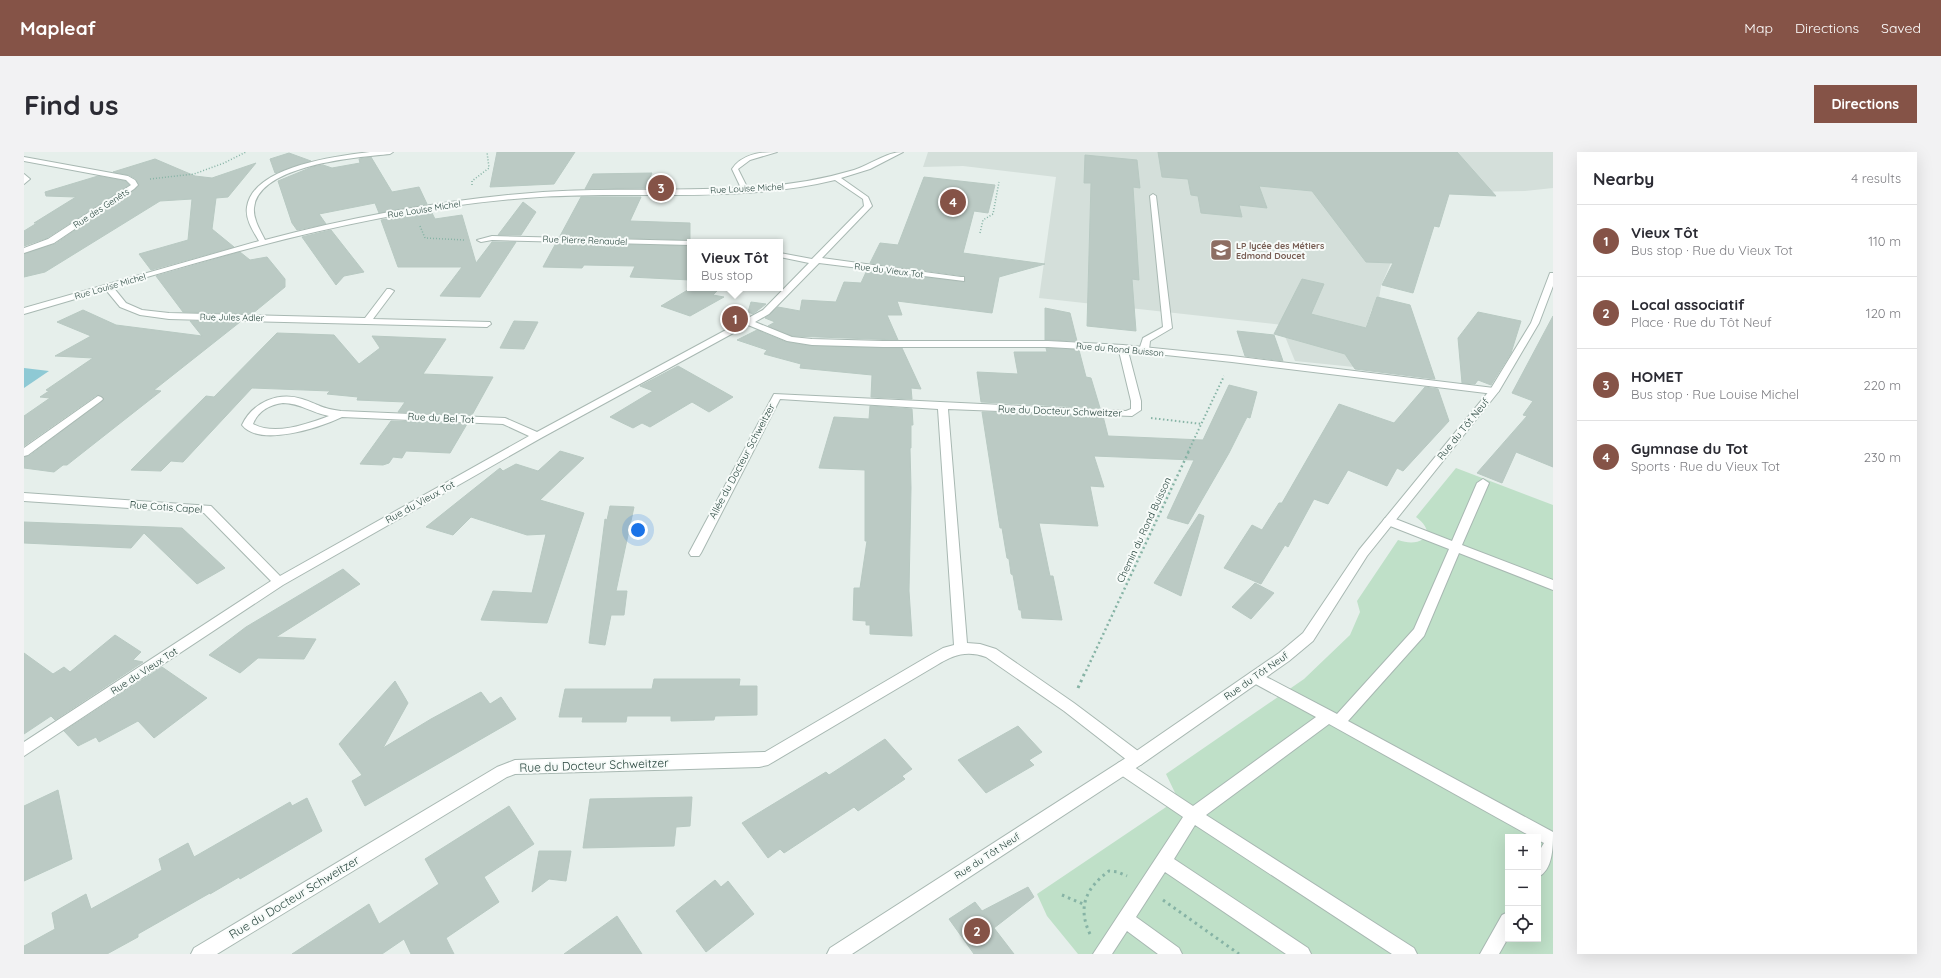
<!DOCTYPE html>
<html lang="en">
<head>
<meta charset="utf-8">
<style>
	body { margin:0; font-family:Quicksand,sans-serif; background:#f2f2f3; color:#2b2b33 }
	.controls { position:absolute; right:12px; bottom:12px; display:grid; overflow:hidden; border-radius:0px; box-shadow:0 4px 16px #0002 }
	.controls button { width:36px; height:36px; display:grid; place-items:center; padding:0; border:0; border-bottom:1px solid #e1e1e2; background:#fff; color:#2b2b33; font:20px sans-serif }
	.you { position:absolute; left:614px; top:378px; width:14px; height:14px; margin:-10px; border:3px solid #fff; border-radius:50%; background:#1a73e8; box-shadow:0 0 0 6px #1a73e833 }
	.badge { display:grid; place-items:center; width:26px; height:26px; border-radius:50%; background:#855347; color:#fff; font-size:13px; font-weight:700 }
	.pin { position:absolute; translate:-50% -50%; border:2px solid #fff; box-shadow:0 1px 4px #0006 }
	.popup { position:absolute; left:663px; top:87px; width:96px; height:52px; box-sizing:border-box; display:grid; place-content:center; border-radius:0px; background:#fff; filter:drop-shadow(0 1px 3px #0005); font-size:13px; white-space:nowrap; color:#7c7c81 }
	.popup b { font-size:15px; color:#2b2b33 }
	.popup::after { content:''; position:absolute; left:50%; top:100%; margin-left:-8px; border:8px solid transparent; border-top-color:#fff }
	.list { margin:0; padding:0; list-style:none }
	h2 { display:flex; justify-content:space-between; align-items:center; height:52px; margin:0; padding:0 16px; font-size:17px }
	h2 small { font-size:13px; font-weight:400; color:#7c7c81 }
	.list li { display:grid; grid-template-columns:26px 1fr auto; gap:12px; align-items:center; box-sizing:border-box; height:72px; padding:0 16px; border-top:1px solid #e1e1e2 }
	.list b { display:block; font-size:15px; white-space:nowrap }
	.list p { margin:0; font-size:13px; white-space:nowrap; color:#7c7c81 }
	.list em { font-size:13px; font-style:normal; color:#7c7c81 }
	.icon { flex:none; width:22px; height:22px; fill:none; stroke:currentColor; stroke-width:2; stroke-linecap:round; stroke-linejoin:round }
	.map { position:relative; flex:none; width:1529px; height:802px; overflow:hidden; border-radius:0px }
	header { display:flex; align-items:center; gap:24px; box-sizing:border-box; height:56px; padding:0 20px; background:#855347; color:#fff }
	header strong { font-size:19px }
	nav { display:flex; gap:22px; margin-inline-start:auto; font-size:14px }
	.intro { display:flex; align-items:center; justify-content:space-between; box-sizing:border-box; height:96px; padding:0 24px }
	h1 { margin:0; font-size:28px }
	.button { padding:10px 18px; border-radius:0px; background:#855347; color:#fff; font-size:14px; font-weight:700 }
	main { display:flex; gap:24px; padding:0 24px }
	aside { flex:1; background:#fff; border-radius:0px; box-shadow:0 4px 16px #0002 }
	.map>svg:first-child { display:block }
	.built { fill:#d4dfda }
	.green { fill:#bfe0c8; fill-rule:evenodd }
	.water { fill:#8ec9d4 }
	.building { fill:#bbcac4; stroke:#b8c9c2 }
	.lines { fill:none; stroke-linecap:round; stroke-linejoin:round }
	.service-casing { stroke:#a8b8b2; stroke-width:2 }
	.minor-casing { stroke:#a8b8b2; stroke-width:2 }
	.tertiary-casing { stroke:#a8b8b2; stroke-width:2 }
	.path-far3 { stroke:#86b3a5; stroke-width:1.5; stroke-dasharray:1 2; stroke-linecap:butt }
	.path-far2 { stroke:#86b3a5; stroke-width:2; stroke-dasharray:1.5 2.5; stroke-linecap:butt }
	.path-far1 { stroke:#86b3a5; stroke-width:2.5; stroke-dasharray:2 3; stroke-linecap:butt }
	.path { stroke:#86b3a5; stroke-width:3; stroke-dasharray:2.5 4; stroke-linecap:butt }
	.service { fill:#fff; fill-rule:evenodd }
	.minor { fill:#fff; fill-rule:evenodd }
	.tertiary { fill:#fff; fill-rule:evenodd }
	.labels { text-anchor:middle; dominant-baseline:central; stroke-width:4; stroke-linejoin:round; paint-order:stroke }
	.far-street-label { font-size:9px; fill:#24423a; stroke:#f7fbf9 }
	.far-education-label { font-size:9px; font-weight:bold; fill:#785e54; stroke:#f7fbf9; text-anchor:start }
	.street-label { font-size:10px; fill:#24423a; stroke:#f7fbf9 }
	.near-street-label { font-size:12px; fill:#24423a; stroke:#f7fbf9 }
</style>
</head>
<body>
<header>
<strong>Mapleaf</strong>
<nav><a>Map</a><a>Directions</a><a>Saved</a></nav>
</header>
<div class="intro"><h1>Find us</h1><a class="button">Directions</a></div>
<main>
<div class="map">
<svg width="1529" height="802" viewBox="0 0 1529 802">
	<rect width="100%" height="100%" fill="#e6efeb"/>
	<path class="built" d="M 904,0 L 1529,0 L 1529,36 L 1501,39 L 1443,40 L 1388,38 L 1379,82 L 1357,134 L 1353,159 L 1348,157 L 1340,180 L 1332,214 L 1330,215 L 1271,209 L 1258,177 L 1259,173 L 1015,146 L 1032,25 L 939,14 L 899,15 Z"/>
	<path class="green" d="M 1432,316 L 1529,353 L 1529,802 L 1054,802 L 1023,764 L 1013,742 L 1154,647 L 1142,622 L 1280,527 L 1326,483 L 1336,460 L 1333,449 L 1374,388 C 1396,396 1416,383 1392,365 ZM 1484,685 L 1514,685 L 1514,787 L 1484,787 Z"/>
	<path class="water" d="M 0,216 L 25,219 L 0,236 Z"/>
	<path class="building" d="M 473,0 L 551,0 L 530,32 L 466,35 Z
		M 1134,0 L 1433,0 L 1472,44 L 1425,42 L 1415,75 L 1410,74 L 1389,141 L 1358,133 L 1369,111 L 1342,110 L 1288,39 L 1235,34 L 1243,56 L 1215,53 L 1218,65 L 1177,61 L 1174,44 L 1167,43 L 1164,27 L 1138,25 Z
		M 265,1 L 287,9 L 251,21 L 246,7 Z
		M 1061,3 L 1113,8 L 1116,36 L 1109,35 L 1115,128 L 1108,127 L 1112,179 L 1063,174 L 1067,31 L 1060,31 Z
		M 347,5 L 368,40 L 395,35 L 403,52 L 355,61 L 351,51 L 295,62 L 302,72 L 273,78 L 268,71 L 254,29 L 288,15 L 299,13 L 308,16 L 336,11 L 335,7 Z
		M 131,7 L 171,24 L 188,26 L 232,11 L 204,45 L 192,46 L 188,77 L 210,95 L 127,118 L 115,102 L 164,88 L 168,47 L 136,49 L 21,120 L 0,125 L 0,102 L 31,92 L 115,34 L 112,27 L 105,23 L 89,20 Z
		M 628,21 L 621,36 L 561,37 L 569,22 Z
		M 74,24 L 101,29 L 105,33 L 23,86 L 0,94 L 0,79 L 13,71 L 10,71 L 52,45 L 22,44 L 21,40 Z
		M 900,25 L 971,33 L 964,61 L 950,59 L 939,101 L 1021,112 L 975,125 L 968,161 L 873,149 L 878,163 L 863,163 L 874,188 L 768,184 L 744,174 L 751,170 L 741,166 L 754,155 L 776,159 L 778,148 L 812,150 L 820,130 L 837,131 L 843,118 L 941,130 L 940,124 L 846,111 L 856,91 L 874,93 Z
		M 557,45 L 617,45 L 606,69 L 666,71 L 666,88 L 536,84 Z
		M 499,50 L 512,60 L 497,83 L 474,83 Z
		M 407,59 L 411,67 L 438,63 L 452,111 L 468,90 L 492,90 L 456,145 L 416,144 L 438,115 L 374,115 L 357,68 Z
		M 307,78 L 340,120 L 320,124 L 312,133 L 278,85 Z
		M 532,91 L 666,94 L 666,128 L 606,125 L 611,114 L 560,113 L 558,116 L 519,115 Z
		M 216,100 L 226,108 L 243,105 L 261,127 L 261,135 L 228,162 L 159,160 L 132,124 Z
		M 1278,127 L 1300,132 L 1287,162 L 1342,176 L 1353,145 L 1386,153 L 1411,227 L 1331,217 L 1321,202 L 1250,182 Z
		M 667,136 L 696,136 L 689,143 L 700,145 L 666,164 L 637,154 Z
		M 727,150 L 742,152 L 729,162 L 724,160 Z
		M 1021,156 L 1046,161 L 1053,189 L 1021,188 Z
		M 59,158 L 92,173 L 178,184 L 166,169 L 216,170 L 130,238 L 137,239 L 43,313 L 39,313 L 30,320 L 0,316 L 0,305 L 5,304 L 80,247 L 77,244 L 73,243 L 0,294 L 0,264 L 26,246 L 16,245 L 25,239 L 22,238 L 69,206 L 31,204 L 67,184 L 33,170 Z
		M 1454,160 L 1497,169 L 1487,201 L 1467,233 L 1454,228 L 1451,232 L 1438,231 L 1434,186 Z
		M 1529,164 L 1529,315 L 1492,300 L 1478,331 L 1453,321 L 1503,264 L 1499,263 L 1509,249 L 1488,241 Z
		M 490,169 L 514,170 L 500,197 L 476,196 Z
		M 733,178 L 762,190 L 788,194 L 878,196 L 897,237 L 887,236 L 888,247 L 847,245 L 848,223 L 776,216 L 777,212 L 740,202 L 743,198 L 713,188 Z
		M 1213,179 L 1250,183 L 1259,209 L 1221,204 Z
		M 253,181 L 310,183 L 335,212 L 356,196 L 348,184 L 422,187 L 399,222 L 469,225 L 448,263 L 374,260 L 381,250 L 333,248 L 334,245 L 303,242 L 306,239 L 228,236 L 159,310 L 147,309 L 137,319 L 107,318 L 182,244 L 190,245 Z
		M 1022,196 L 1055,198 L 1062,225 L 1067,226 L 1076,256 L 957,250 L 953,220 L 994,222 L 990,200 L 1023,200 Z
		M 654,214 L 709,245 L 685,260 L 668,250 L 626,275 L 618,271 L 609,276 L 586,265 L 629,239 L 616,234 Z
		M 1205,233 L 1233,240 L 1226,266 L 1223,265 L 1205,301 L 1164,372 L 1143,366 L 1170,308 L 1070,304 L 1080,335 L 1066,334 L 1074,374 L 1015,371 L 1026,424 L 1029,424 L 1038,468 L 998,466 L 997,458 L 995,458 L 989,423 L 987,422 L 985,407 L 983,406 L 978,376 L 976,376 L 958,260 L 1079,264 L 1084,284 L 1179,288 Z
		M 1401,235 L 1414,237 L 1425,269 L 1379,319 L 1373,316 L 1363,334 L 1324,318 L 1304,352 L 1290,347 L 1264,395 L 1261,393 L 1237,432 L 1200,416 L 1228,373 L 1238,378 L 1255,351 L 1258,351 L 1315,252 L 1370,271 Z
		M 846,254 L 888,257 L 889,273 L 887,273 L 887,296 L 886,296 L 887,336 L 885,439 L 888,484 L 846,482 L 846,473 L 842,473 L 842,469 L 829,468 L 830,436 L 836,436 L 843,389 L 841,389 L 841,318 L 795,316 L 810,265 L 845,267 Z
		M 367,269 L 443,272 L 426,301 L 382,299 L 378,306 L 369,305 L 365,311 L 359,313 L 336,312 Z
		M 536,299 L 560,306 L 516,348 L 560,361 L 523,471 L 457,468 L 469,439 L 508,441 L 522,382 L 503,383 L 447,365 L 429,383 L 402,375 L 476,316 L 479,319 L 492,312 L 514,319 Z
		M 586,354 L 610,355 L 592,439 L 603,439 L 600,463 L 587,463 L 581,493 L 565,491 L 581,367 L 583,368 Z
		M 1175,362 L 1180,364 L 1157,444 L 1130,431 Z
		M 0,370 L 158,376 L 201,416 L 173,432 L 120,381 L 107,396 L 0,391 Z
		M 319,417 L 336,432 L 252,485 L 292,487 L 280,507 L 234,506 L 216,521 L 185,503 L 222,475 Z
		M 1231,431 L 1250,441 L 1227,467 L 1208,455 Z
		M 91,483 L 117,500 L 109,508 L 119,510 L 31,568 L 27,564 L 0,582 L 0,501 L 29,522 L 40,515 L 46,520 Z
		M 138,515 L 183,546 L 130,586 L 114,569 L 75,590 L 72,585 L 54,594 L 40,579 Z
		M 630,527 L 716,527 L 715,534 L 733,534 L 733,563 L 691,564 L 690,568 L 647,569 L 647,564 L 603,564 L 602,570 L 558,570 L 559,565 L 535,565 L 541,537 L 628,537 Z
		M 371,529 L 384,551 L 359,596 L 407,567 L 457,540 L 466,552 L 477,545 L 492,567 L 341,654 L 328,629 L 338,623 L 315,592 Z
		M 994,574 L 1018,600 L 1005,608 L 1010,613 L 962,641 L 934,608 Z
		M 861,587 L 888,617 L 878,624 L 881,627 L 834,659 L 830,655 L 760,701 L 756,697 L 744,706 L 718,671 L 802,620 L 805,623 Z
		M 34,638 L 48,707 L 0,729 L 0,654 Z
		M 668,645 L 666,674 L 652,675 L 650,694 L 559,696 L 566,647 Z
		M 283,646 L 298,679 L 216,727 L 215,725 L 186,742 L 186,741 L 114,782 L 114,785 L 83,802 L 0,802 L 0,794 L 31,777 L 28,761 L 62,742 L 67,757 L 138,718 L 135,707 L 164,691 L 170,705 L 266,650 L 268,654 Z
		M 485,654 L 510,692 L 460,725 L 475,750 L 422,786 L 430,802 L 387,802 L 380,787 L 358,802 L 268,802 L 345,752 L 355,772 L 415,732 L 401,707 Z
		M 515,699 L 547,699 L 542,729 L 525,727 L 508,740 Z
		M 691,728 L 697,735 L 704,729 L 730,762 L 682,800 L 652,759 Z
		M 1004,735 L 1010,745 L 970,776 L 990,802 L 950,802 L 925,767 L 951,750 L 958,759 Z
		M 593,764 L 618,802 L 540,802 Z"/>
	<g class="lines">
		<g class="service-casing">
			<path id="service" d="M 1129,42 L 1132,44 L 1148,176 L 1126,189 L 1125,198 L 1120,201 L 1115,198 L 1119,186 L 1139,175 L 1126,44 Z
				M 1459,327 L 1465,331 L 1438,393 L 1529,428 L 1529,438 L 1435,401 L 1400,484 L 1324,569 L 1529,680 C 1529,695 1529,718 1514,725 L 1514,701 L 1520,691 L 1514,688 L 1514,685 L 1508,685 L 1305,572 L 1182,663 L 1390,796 L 1393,802 L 1368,802 L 1171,673 L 1150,707 L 1284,796 L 1287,802 L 1262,802 L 1141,720 L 1112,765 L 1155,796 L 1158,802 L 1134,802 L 1103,779 L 1088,802 L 1069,802 L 1159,665 L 1094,621 L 1091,616 L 1094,611 L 1099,609 L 1104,611 L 1169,654 L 1292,565 L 1226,529 L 1224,525 L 1226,521 L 1231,519 L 1313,562 L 1390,477 L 1425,397 L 1361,372 L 1359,369 L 1361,366 L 1369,366 L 1428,389 L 1453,331 Z
				M 1484,760 L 1484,786 L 1475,802 L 1456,802 L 1478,763 Z"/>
		</g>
		<g class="minor-casing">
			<path id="minor" d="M 346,0 L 369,0 L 366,2 C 333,5 234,13 230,56 C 229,67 236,78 241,88 C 332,64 425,47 519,40 C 585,36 651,39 717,36 L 708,17 C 718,2 736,0 753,0 L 726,8 L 714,17 L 723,35 C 760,34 796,28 830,18 C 846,13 862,0 879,0 L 846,17 L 817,26 L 844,45 L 848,54 L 798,106 L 937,125 L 940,125 L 940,129 L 795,111 L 745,162 L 731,170 L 768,185 L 788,187 L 859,189 L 1024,189 L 1099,193 L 1208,204 L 1470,236 L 1475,239 L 1470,242 L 1208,210 L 1104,199 L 1117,249 L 1117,258 L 1108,264 L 924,257 L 943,491 L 956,492 L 972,497 L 1050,551 L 1118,602 L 1120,607 L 1118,612 L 1113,614 L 1108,612 L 1040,559 L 962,505 C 943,498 929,503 913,513 L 744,613 L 735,615 L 491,622 L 483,625 L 193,802 L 167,802 L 170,796 L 473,615 L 491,608 L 741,600 L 903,505 L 919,496 L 930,493 L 914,257 L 756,247 L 677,401 L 675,404 L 667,404 L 665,401 L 750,242 L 1102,259 L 1107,257 L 1107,249 L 1095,199 L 1024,195 L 859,195 L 788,193 L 763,189 L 724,173 L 517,286 L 259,433 L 0,604 L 0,590 L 247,429 L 180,361 L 0,349 L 0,341 L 187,354 L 256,424 L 505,284 L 479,272 L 318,265 C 297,275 236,296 218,273 C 228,251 254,239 278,247 C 294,252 298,257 317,259 L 481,266 L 513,280 L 739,158 L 785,111 L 756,105 L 756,101 L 788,107 L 840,54 L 839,47 L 811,28 C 713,52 603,38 502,46 C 361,57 224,95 89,135 L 102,151 L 118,158 L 145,161 L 341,166 L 363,137 L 366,137 L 370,139 L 349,167 L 466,170 L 467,172 L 463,175 L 145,167 L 116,163 L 96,155 L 82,138 L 0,162 L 0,156 L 235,89 C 229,79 221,67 223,55 C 229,14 313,4 346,0 ZM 259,251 C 276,251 288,261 305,264 C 283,272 251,284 229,272 C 234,259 245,253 259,251 Z
				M 0,5 L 104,24 L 111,28 L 114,33 L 110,37 L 30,91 L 0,101 L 0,96 L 24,87 L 107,33 L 102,28 L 0,9 Z
				M 0,22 L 6,27 L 0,32 Z
				M 468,84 L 666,89 L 669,90 L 666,90 L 666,93 L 468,88 L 457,90 L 453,88 Z
				M 74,244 L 77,245 L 79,247 L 77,249 L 4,303 L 0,304 L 0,296 Z"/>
		</g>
		<g class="tertiary-casing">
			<path id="tertiary" d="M 1526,121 L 1529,121 L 1529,134 L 1515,171 L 1475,239 L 1343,404 L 1289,489 L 1265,509 L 1118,612 L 828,802 L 803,802 L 806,796 L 1108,602 L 1255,501 L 1279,481 L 1335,398 L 1466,238 L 1507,171 Z"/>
		</g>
		<path class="path-far3" d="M 126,27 L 170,22 L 200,11 L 222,0
			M 448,33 L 448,29 L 465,16 L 463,0
			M 396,74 L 401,86 L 441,88
			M 956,81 L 959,68 L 969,62 L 975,30"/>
		<path class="path-far2" d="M 1127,266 L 1178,272
			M 1164,300 L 1200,224"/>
		<path class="path-far1" d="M 1062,519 L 1165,299"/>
		<path class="path" d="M 1054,536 L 1062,518
			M 1038,743 L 1059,752
			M 1139,748 L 1215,802
			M 1066,782 C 1053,755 1062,736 1085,719 L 1094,720 L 1103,724"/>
		<use href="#service" class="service"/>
		<use href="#minor" class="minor"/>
		<use href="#tertiary" class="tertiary"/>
	</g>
	<defs>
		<g id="school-square" transform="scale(1.15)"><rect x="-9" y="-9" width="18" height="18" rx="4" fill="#8d6e63" stroke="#f7fbf9"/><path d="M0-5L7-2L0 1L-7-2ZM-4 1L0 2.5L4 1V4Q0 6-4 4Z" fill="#fff"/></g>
	</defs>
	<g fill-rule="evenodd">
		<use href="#school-square" x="1197" y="98"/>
	</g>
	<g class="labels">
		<g class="far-street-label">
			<text transform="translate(723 36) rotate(-3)">Rue Louise Michel</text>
			<text transform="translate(77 56) rotate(-33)">Rue des Genêts</text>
			<text transform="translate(400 57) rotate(-9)">Rue Louise Michel</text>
			<text transform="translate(561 88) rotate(2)">Rue Pierre Renaudel</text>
			<text transform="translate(865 118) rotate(7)">Rue du Vieux Tot</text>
			<text transform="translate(86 134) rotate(-16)">Rue Louise Michel</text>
			<text transform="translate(208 165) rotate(1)">Rue Jules Adler</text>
			<text transform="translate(1096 197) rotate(5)">Rue du Rond Buisson</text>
		</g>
		<g class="far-education-label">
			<text x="1212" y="93">LP lycée des Métiers<tspan x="1212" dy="10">Edmond Doucet</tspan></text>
		</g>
		<g class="street-label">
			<text transform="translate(1036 259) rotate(2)">Rue du Docteur Schweitzer</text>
			<text transform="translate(417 266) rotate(3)">Rue du Bel Tot</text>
			<text transform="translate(1439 277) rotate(-51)">Rue du Tôt Neuf</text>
			<text transform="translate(718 309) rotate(-62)">Allée du Docteur Schweitzer</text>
			<text transform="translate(396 350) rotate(-29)">Rue du Vieux Tot</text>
			<text transform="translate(142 355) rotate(4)">Rue Cotis Capel</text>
			<text transform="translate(1120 378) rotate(-65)">Chemin du Rond Buisson</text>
			<text transform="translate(120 519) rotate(-33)">Rue du Vieux Tot</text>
			<text transform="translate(1232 524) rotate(-35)">Rue du Tôt Neuf</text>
			<text transform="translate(963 704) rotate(-33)">Rue du Tôt Neuf</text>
		</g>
		<g class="near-street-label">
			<text transform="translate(570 613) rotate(-2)">Rue du Docteur Schweitzer</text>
			<text transform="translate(270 745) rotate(-31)">Rue du Docteur Schweitzer</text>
		</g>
	</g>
</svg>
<div class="controls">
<button>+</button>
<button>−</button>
<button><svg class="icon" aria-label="locate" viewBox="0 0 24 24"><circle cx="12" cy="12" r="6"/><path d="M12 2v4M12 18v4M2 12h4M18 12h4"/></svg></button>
</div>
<div class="you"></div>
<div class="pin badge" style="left:711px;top:167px">1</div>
<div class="popup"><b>Vieux Tôt</b>Bus stop</div>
<div class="pin badge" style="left:953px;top:779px">2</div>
<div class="pin badge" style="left:637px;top:36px">3</div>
<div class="pin badge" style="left:929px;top:50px">4</div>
</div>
<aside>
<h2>Nearby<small>4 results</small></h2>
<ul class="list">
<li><span class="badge">1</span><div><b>Vieux Tôt</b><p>Bus stop · Rue du Vieux Tot</p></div><em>110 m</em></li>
<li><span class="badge">2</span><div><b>Local associatif</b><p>Place · Rue du Tôt Neuf</p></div><em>120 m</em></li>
<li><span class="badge">3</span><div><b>HOMET</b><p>Bus stop · Rue Louise Michel</p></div><em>220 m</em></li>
<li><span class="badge">4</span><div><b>Gymnase du Tot</b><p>Sports · Rue du Vieux Tot</p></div><em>230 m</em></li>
</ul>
</aside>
</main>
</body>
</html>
